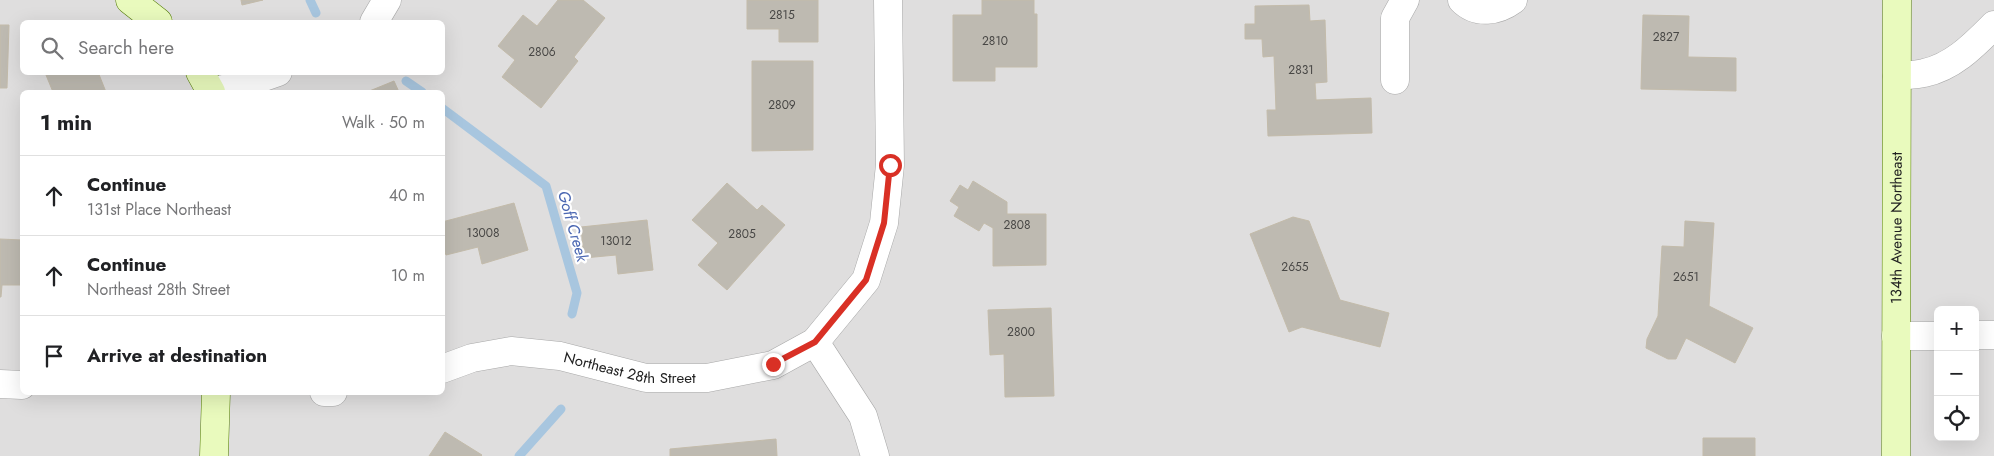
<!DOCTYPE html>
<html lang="en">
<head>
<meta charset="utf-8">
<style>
	body { margin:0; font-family:Jost,sans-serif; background:#f2f2f2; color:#202124 }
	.controls { position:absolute; right:15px; bottom:15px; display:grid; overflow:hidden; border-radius:8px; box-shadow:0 5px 20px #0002 }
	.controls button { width:45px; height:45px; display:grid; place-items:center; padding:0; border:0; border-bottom:1px solid #e0e0e0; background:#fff; color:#202124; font:25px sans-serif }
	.stop { position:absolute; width:15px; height:15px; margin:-11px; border:4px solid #d93025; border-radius:50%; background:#fff }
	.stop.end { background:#d93025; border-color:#fff; box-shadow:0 1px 5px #0008 }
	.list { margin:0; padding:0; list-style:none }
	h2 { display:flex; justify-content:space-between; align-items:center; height:65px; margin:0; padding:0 20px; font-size:21px }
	h2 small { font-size:16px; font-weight:400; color:#757577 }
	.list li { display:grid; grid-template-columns:32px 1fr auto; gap:15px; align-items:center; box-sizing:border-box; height:80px; padding:0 20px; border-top:1px solid #e0e0e0 }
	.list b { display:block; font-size:19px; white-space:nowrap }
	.list p { margin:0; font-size:16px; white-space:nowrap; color:#757577 }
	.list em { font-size:16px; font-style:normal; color:#757577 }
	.icon { flex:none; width:28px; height:28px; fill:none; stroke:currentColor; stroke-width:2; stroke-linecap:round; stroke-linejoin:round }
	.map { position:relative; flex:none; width:1994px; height:456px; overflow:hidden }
	.search { position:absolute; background:#fff; box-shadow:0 5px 20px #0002; left:20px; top:20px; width:425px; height:55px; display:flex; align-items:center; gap:12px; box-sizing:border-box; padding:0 18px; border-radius:8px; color:#757577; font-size:19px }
	.panel { position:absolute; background:#fff; box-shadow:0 5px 20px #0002; left:20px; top:90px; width:425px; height:305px; border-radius:8px }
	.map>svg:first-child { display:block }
	.residential { fill:#dfdede; fill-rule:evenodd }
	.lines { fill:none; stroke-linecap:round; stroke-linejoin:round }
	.stream { stroke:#a8c6df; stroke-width:9 }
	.building { fill:#bebab1; stroke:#c3bbaa }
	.street-casing { stroke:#a8a8a8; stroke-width:29 }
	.secondary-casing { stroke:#537c04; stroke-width:29 }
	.street { stroke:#fff; stroke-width:28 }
	.secondary { stroke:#e9fabd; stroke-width:28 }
	.route { stroke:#d93025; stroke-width:6 }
	.labels { text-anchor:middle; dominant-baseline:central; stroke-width:4.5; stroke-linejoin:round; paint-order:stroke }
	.number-label { font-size:12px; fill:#484745 }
	.street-label { font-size:15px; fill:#212121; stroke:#fff }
	.water-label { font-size:16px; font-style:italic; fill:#4b67b2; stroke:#fff }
</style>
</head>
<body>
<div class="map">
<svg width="1994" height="456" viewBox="0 0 1994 456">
	<rect width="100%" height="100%" fill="#f1f0e8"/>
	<path class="residential" d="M 0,0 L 1994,0 L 1994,456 L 0,456 ZM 22,22 L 442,22 L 442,72 L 22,72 ZM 22,92 L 442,92 L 442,392 L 22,392 ZM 1938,310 L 1975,310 L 1975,437 L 1938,437 Z"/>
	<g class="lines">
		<path class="stream" d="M 310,0 L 316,13
			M 406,81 L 422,92
			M 442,108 L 546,186 L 577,293 L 572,314
			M 519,456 L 561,409"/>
	</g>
	<path class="building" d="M 241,0 L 263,0 L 242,5 Z
		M 558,0 L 583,0 L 605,18 L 574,57 L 578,61 L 541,108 L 502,77 L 515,60 L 498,46 L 523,15 L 537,26 Z
		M 747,0 L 818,0 L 818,42 L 779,42 L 779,29 L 747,29 Z
		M 982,0 L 1034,0 L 1034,14 L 1037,14 L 1037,67 L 995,67 L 995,81 L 953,81 L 953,15 L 982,15 Z
		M 1309,5 L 1310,21 L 1325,20 L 1327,82 L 1315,83 L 1316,100 L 1371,98 L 1372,133 L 1268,136 L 1267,110 L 1276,110 L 1274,56 L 1263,57 L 1262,39 L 1245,39 L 1245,24 L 1255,24 L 1255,6 Z
		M 1643,15 L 1689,16 L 1688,57 L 1736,58 L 1736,91 L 1641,89 Z
		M 0,25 L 9,25 L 7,88 L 0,88 Z
		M 752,61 L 813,61 L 813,150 L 752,151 Z
		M 51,72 L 98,72 L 106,92 L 53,92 L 46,75 Z
		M 394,81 L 399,92 L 367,92 Z
		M 973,181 L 1007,202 L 1007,214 L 1046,214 L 1046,265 L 993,266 L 993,228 L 984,223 L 979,231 L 954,216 L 959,207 L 950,201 L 960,185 L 968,190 Z
		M 727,183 L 757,210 L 762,205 L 785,225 L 727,290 L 698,265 L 718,243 L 692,220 Z
		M 514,203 L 528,250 L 482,264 L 478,247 L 446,255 L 442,243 L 442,222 Z
		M 1293,217 L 1309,221 L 1340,300 L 1389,313 L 1380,347 L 1302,327 L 1289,332 L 1250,234 Z
		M 647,220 L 653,270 L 618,274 L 616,255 L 584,258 L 581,227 Z
		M 1685,221 L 1714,223 L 1709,306 L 1753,328 L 1735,363 L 1686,338 L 1676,359 L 1668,359 L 1646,348 L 1647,339 L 1658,316 L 1662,246 L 1684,247 Z
		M 0,239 L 22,240 L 22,285 L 2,285 L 1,297 L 0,297 Z
		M 1051,308 L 1054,396 L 1005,397 L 1004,354 L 990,355 L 988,310 Z
		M 445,432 L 482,455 L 481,456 L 429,456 Z
		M 1703,438 L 1755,438 L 1755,456 L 1703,456 Z
		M 776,439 L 777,456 L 670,456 L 670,449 Z"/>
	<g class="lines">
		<g class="street-casing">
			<g id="street">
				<path d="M 1462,0 C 1477,15 1498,11 1513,0"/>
				<path d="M 374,22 L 387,0"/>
				<path d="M 1897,76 C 1906,75 1916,75 1924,73 C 1953,67 1974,45 1994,25"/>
				<path d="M 1395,80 L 1395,18 L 1405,0"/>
				<path d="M 211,92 L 241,85 L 278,72"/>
				<path d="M 1975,335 L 1994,335"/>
				<path d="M 1896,336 L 1938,336"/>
				<path d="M 815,342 L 863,416 L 875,456"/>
				<path id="s1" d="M 442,369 L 472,358 L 511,351 L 560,356 L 646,378 L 707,378 L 773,365 L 815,342 L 866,280 L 884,223 L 890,165 L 888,0"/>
				<path d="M 0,384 L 22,385"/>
				<path d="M 324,392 L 333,392"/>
			</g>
		</g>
		<g class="secondary-casing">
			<g id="secondary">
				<path d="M 130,0 L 158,22"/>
				<path d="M 200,72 L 211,92"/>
				<path d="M 214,456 L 216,392"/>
				<path id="s2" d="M 1896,456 L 1897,0"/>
			</g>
		</g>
		<use href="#street" class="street"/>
		<use href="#secondary" class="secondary"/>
	</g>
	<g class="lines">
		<path class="route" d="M 773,364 L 815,342 L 866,280 L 884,223 L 890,165"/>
	</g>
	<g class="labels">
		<g class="number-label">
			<text x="782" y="15">2815</text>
			<text x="1666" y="37">2827</text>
			<text x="995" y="41">2810</text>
			<text x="542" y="52">2806</text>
			<text x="1301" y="70">2831</text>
			<text x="782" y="105">2809</text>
			<text x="1017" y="225">2808</text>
			<text x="483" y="233">13008</text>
			<text x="742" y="234">2805</text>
			<text x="616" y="241">13012</text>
			<text x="1295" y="267">2655</text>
			<text x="1686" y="277">2651</text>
			<text x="1021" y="332">2800</text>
		</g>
		<g class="street-label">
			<text stroke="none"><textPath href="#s2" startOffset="228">134th Avenue Northeast</textPath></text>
			<text stroke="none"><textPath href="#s1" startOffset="192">Northeast 28th Street</textPath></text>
		</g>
		<g class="water-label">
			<text transform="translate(573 226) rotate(74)">Goff Creek</text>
		</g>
	</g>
</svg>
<div class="controls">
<button>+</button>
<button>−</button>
<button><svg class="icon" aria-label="locate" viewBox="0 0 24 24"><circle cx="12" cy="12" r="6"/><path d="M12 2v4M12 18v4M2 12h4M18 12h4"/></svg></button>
</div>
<div class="stop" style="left:890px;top:165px"></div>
<div class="stop end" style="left:773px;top:364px"></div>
<div class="search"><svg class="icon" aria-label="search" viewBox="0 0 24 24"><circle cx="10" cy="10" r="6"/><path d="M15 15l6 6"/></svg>Search here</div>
<section class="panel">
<h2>1 min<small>Walk · 50 m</small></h2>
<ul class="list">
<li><svg class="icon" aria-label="ahead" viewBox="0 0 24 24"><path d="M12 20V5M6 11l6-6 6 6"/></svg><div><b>Continue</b><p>131st Place Northeast</p></div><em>40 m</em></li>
<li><svg class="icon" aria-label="ahead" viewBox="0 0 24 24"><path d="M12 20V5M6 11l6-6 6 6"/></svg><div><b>Continue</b><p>Northeast 28th Street</p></div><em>10 m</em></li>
<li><svg class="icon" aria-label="arrive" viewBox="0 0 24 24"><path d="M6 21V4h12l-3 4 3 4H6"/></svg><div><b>Arrive at destination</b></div></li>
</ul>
</section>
</div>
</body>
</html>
